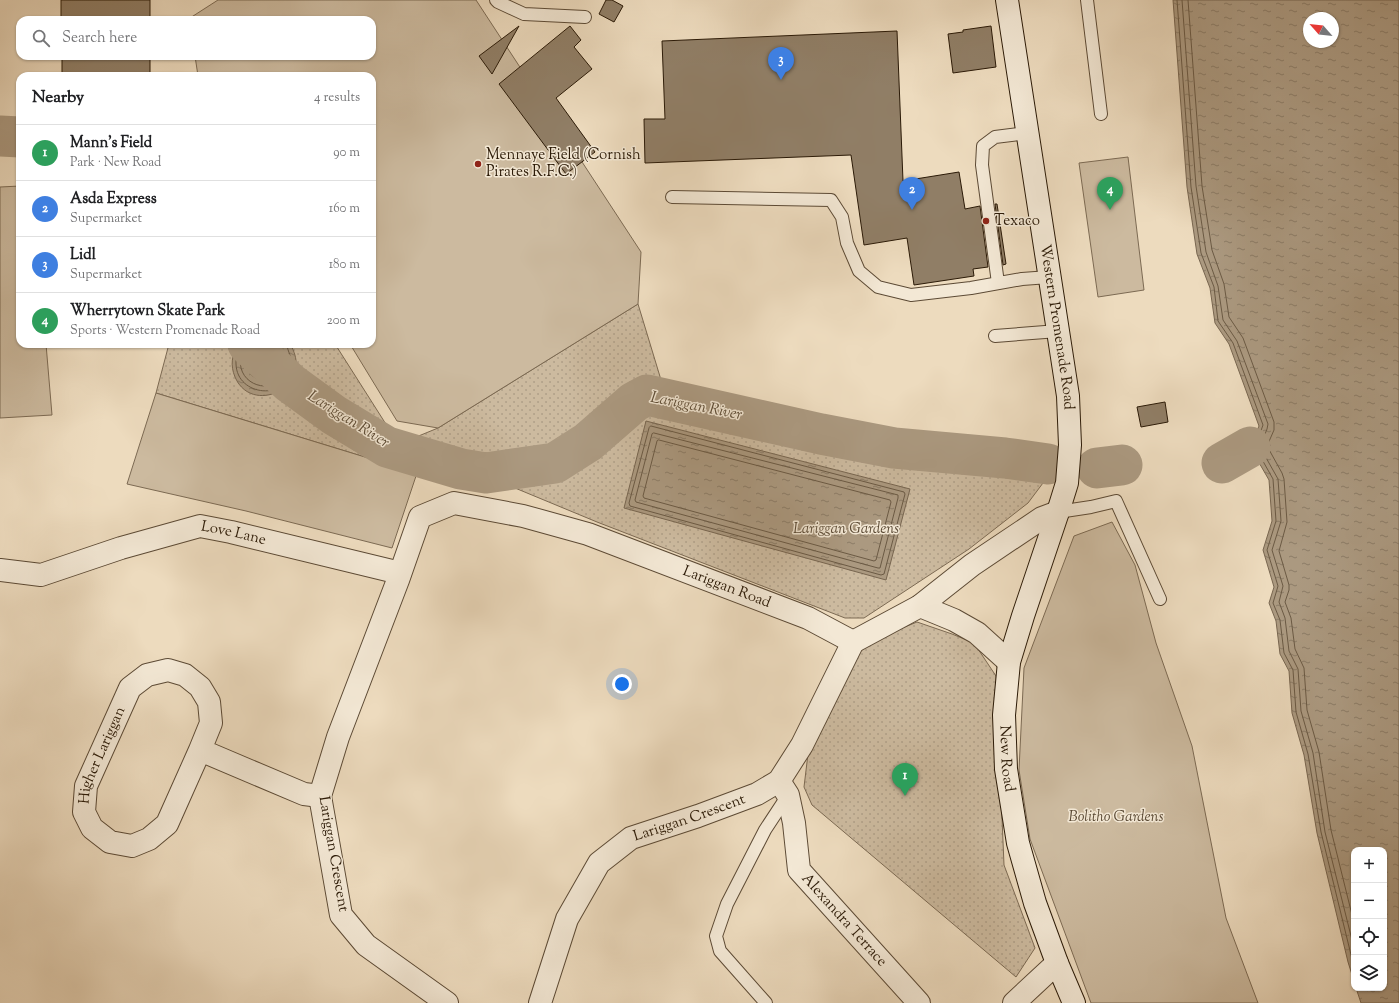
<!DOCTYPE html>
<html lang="en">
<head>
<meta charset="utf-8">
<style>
	body { margin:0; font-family:"Sorts Mill Goudy",serif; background:#f2f2f2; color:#202124 }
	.controls { position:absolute; right:12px; bottom:12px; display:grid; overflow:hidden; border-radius:8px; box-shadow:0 1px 3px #0004 }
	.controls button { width:36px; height:36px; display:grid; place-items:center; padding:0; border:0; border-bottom:1px solid #e0e0e0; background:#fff; color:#202124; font:20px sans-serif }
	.compass { position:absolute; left:1303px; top:12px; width:36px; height:36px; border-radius:50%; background:#fff; box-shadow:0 1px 3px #0004; rotate:297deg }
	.you { position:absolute; left:622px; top:684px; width:14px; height:14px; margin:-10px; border:3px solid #fff; border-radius:50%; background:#1a73e8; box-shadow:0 0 0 6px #1a73e833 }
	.badge { display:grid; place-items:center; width:26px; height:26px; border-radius:50%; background:#0b8043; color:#fff; font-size:13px; font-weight:700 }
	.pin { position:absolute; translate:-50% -33px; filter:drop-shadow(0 1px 2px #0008) }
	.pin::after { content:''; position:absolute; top:21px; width:14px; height:12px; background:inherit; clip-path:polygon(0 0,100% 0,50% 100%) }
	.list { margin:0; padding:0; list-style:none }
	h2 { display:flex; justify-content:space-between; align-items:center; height:52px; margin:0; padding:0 16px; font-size:17px }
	h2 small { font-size:13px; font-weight:400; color:#757577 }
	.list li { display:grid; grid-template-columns:26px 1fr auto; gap:12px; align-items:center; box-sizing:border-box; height:56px; padding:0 16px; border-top:1px solid #e0e0e0 }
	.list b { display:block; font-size:15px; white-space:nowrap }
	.list p { margin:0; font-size:13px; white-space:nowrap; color:#757577 }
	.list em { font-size:13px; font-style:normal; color:#757577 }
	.icon { flex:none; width:22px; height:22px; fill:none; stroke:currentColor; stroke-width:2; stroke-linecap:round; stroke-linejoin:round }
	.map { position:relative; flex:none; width:1399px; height:1003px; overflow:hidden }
	.search { position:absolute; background:#fff; box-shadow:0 1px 3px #0004; left:16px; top:16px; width:360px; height:44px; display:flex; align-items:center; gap:10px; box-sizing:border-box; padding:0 14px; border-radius:12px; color:#757577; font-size:15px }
	.panel { position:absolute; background:#fff; box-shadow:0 1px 3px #0004; left:16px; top:72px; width:360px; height:276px; border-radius:12px }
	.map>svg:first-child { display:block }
	.grass { fill:url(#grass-dots); stroke:#7c6a53 }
	.garden { fill:#ccba9f; stroke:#7c6a53 }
	.water { fill:url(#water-ripples); stroke:#786650; fill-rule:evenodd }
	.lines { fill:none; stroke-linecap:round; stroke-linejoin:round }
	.shore { stroke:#6b5a44; stroke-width:1 }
	.river { stroke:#ab9980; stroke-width:41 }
	.building { fill:#907e66; stroke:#2b1a07 }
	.lane-casing { stroke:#5c4a35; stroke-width:14 }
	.street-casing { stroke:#5c4a35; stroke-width:24 }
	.secondary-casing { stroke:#2b1a07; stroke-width:24 }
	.lane { stroke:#f3e8d5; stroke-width:12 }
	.street { stroke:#f3e8d5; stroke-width:22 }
	.secondary { stroke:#f3e8d5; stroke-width:22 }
	.poi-dot { fill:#8f2418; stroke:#f3e8d5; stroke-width:1.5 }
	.labels { text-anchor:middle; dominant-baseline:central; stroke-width:3; stroke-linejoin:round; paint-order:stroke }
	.poi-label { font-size:15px; fill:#2b1a07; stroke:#f3e8d5; text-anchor:start }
	.street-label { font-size:15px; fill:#2b1a07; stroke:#f3e8d5 }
	.park-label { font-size:15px; font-style:italic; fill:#5b4a35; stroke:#f3e8d5 }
	.water-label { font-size:16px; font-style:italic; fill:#5e4d37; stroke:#f3e8d5 }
</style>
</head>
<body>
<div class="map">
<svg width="1399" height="1003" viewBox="0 0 1399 1003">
	<defs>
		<pattern id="grass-dots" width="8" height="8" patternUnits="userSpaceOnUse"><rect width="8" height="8" fill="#ccba9f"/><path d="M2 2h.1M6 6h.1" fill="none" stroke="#af9f87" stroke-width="1.8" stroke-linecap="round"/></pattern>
		<pattern id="water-ripples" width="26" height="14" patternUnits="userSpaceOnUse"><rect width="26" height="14" fill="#ab9980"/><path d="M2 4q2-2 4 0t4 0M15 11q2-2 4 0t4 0" fill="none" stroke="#8b7c67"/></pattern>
	</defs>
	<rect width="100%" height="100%" fill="#eddbbe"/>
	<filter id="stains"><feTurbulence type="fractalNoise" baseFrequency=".005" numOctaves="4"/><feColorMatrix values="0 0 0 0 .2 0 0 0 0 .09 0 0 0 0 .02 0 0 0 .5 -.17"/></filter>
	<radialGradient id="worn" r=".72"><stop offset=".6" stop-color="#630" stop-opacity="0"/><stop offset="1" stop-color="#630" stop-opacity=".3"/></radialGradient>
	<path class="grass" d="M 638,304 L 668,403 L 892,453 L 1008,469 L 1043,483 L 1028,503 L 969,549 L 864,618 L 845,618 L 597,522 L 404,442 L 438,428 Z
		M 169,344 L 335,344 L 417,473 L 156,393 Z
		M 917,622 L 952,634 L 974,643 L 996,676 L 1004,865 L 1035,948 L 1016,977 L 812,805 L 804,787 L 808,754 L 861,645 Z"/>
	<path class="garden" d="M 218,0 L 476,0 L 641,252 L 638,304 L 438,428 L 397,421 L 350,344 L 372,344 L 372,76 L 198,76 L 195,56 L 372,56 L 372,20 L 190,20 L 190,18 Z
		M 1128,157 L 1144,290 L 1098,297 L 1079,163 Z
		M 20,186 L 20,344 L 46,344 L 52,415 L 0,418 L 0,187 Z
		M 156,393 L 417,473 L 392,548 L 246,511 L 127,484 Z
		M 1112,522 L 1135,565 L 1156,643 L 1192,746 L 1226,918 L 1258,1003 L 1091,1003 L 1030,839 L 1019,770 L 1024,668 L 1074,536 Z"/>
	<path class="water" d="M 1173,0 L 1399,0 L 1399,1003 L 1361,1003 L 1356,988 L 1384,988 L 1384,850 L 1354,850 L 1354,981 L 1348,962 L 1317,833 L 1304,755 L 1292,713 L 1289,671 L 1280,654 L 1276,621 L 1269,603 L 1274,587 L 1263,550 L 1272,521 L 1269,480 L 1250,447 L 1259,426 L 1229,344 L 1215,323 L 1210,288 L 1197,254 L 1187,187 ZM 1309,18 L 1333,18 L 1333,42 L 1309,42 Z
		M 238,344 L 290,344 C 316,386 252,417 235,377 C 230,365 232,355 238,344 Z
		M 646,421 L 910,489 L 886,580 L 624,508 Z"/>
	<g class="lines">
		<path class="shore" d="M 1177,0 L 1191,187 L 1201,253 L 1214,287 L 1218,321 L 1233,343 L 1263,425 L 1255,447 L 1273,479 L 1276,521 L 1267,550 L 1278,586 L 1273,603 L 1280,620 L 1284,653 L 1293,670 L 1296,712 L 1308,754 L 1321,832 L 1354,967
			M 1182,0 L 1196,186 L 1206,252 L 1218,286 L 1223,320 L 1237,341 L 1268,424 L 1267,429 L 1260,447 L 1278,479 L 1281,521 L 1272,550 L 1283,586 L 1279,602 L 1285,618 L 1289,651 L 1298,669 L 1301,711 L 1313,753 L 1325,832 L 1354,948
			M 1188,0 L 1202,186 L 1212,250 L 1224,284 L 1229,317 L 1243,338 L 1274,422 L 1274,430 L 1267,446 L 1282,473 L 1284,479 L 1287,522 L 1279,551 L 1289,585 L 1289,590 L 1285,602 L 1291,618 L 1295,649 L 1304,668 L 1307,710 L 1319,752 L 1331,830 L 1354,923
			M 241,344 C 241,351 235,357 236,364 C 237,397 288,401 292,368 C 293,357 287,352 287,344
			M 247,344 C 246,353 239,359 241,368 C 247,391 282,393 287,368 C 289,359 282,353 282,344
			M 253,344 C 252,352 246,357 247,365 C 249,385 280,385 281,365 C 282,357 276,352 276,344
			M 651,426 L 904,492 L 905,494 L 884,574 L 881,575 L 630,506 L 629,503 L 649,428 Z
			M 654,433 L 898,495 L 898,498 L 880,568 L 878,568 L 636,502 L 635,500 L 652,434 Z
			M 659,440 L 890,500 L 891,502 L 876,560 L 874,561 L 644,498 L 643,496 L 657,441 Z"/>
		<path class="river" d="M 0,136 L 20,137
			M 248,344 L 290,383 L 334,415 L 387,447 L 461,469 L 486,473 L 555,463 L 588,442 L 634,402 L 647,395 L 821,434 L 894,448 L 1005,458 L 1048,464
			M 1222,463 L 1250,447
			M 1097,468 L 1122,465"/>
	</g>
	<path class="building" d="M 61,0 L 150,0 L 150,20 L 61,20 Z
		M 606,0 L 612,0 L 623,6 L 614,22 L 599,14 Z
		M 519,26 L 492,74 L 479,56 Z
		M 570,26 L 581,40 L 574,47 L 592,69 L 556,98 L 595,152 L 566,174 L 499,84 Z
		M 991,26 L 996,67 L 953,73 L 948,34 L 963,32 L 963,30 Z
		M 897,31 L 903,181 L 959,172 L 965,209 L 980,206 L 988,267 L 973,269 L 974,276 L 914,285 L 907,238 L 864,245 L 851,155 L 645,163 L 644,119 L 665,119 L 662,41 Z
		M 62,56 L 150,56 L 150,76 L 62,76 Z
		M 995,204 L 997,204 L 1006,264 L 1003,265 Z
		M 1165,402 L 1168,422 L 1141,427 L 1137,407 Z"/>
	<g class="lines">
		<g class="lane-casing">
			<path id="lane" d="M 496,0 L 498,2 L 524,14 L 585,17
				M 1087,0 L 1101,114
				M 672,197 L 831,200 L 842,217 L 847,243 L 859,271 L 878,287 L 911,295 L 971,288 L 1022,279 L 1049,277
				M 998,283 L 982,165 L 983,146 L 995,137 L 1027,133
				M 995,336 L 1058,331
				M 1058,512 L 1091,507 L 1116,501 L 1160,599
				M 766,1003 L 720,951 L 716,936 L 727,904 L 765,830 L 788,795"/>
		</g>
		<g class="street-casing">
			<g id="street">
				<path id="s1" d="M 0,570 L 41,575 L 121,548 L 200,526 L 231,532 L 400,573"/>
				<path d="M 920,606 L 954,620 L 977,633 L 1009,662"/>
				<path d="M 853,642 L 920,606 L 972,565 L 1042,518 L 1058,512"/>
				<path id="s2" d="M 200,750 L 167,824 L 149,839 L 132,846 L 110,842 L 92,828 L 84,812 L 86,786 L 130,688 L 147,675 L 168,670 L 185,675 L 200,687 L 209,702 L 211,723 L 200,750 L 304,794 L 320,796"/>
				<path id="s3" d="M 779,781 L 788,795 L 794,823 L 799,870 L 919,1003"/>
				<path id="s4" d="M 447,1003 L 366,945 L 341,915 L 320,796 L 338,737 L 398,580 L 420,517 L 454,503 L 523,516 L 588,534 L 808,618 L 853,642"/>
				<path id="s5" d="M 540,1003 L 567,919 L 599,863 L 631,838 L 698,816 L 757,794 L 779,781 L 802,745 L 853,642"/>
				<path d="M 1014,1003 L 1057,963"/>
			</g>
		</g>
		<g class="secondary-casing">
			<g id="secondary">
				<path id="s6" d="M 1007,0 L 1068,396 L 1070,445 L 1067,483 L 1058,512 L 1023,616 L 1009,662 L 1004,715 L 1006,769 L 1018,843 L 1035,903 L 1057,963 L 1074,1003"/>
			</g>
		</g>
		<use href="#lane" class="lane"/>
		<use href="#street" class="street"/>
		<use href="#secondary" class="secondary"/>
	</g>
	<g class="poi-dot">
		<circle cx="478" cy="164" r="4"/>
		<circle cx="986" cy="221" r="4"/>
	</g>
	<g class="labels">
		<g class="poi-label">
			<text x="486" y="155">Mennaye Field (Cornish<tspan x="486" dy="17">Pirates R.F.C.)</tspan></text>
			<text x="994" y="221">Texaco</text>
		</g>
		<g class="street-label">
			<text stroke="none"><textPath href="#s6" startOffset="331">Western Promenade Road</textPath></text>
			<text stroke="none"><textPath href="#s1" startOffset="242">Love Lane</textPath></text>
			<text stroke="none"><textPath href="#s4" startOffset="879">Lariggan Road</textPath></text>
			<text stroke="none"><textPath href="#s2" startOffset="246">Higher Lariggan</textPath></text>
			<text stroke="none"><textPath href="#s6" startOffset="773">New Road</textPath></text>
			<text stroke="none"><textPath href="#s5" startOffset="255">Lariggan Crescent</textPath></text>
			<text transform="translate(333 854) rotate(80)">Lariggan Crescent</text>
			<text stroke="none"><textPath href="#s3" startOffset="160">Alexandra Terrace</textPath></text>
		</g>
		<g class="park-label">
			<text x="846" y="529">Lariggan Gardens</text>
			<text x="1116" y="817">Bolitho Gardens</text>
		</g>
		<g class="water-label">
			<text transform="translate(696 407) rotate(11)">Lariggan River</text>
			<text transform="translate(348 420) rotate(32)">Lariggan River</text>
		</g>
	</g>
	<rect width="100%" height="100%" filter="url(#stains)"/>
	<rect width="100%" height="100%" fill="url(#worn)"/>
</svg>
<div class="controls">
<button>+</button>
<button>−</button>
<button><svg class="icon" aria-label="locate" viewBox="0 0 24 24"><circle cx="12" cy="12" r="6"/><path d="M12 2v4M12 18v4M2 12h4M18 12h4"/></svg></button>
<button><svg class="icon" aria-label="layers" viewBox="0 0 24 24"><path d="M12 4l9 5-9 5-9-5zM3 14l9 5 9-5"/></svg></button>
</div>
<svg class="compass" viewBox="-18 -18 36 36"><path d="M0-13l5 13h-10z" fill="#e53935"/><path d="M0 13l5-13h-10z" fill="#757577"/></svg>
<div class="you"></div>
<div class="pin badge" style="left:905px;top:796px;background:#2e9e5b">1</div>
<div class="pin badge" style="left:912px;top:210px;background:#3f7fe0">2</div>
<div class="pin badge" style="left:781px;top:80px;background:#3f7fe0">3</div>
<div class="pin badge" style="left:1110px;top:210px;background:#2e9e5b">4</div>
<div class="search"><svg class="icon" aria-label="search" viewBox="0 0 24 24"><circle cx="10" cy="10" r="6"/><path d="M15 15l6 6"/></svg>Search here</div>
<section class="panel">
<h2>Nearby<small>4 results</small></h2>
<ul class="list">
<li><span class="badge" style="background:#2e9e5b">1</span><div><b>Mann's Field</b><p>Park · New Road</p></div><em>90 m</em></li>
<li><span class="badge" style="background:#3f7fe0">2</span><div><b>Asda Express</b><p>Supermarket</p></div><em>160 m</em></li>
<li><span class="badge" style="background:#3f7fe0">3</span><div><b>Lidl</b><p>Supermarket</p></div><em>180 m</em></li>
<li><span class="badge" style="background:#2e9e5b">4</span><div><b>Wherrytown Skate Park</b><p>Sports · Western Promenade Road</p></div><em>200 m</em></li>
</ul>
</section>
</div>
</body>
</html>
